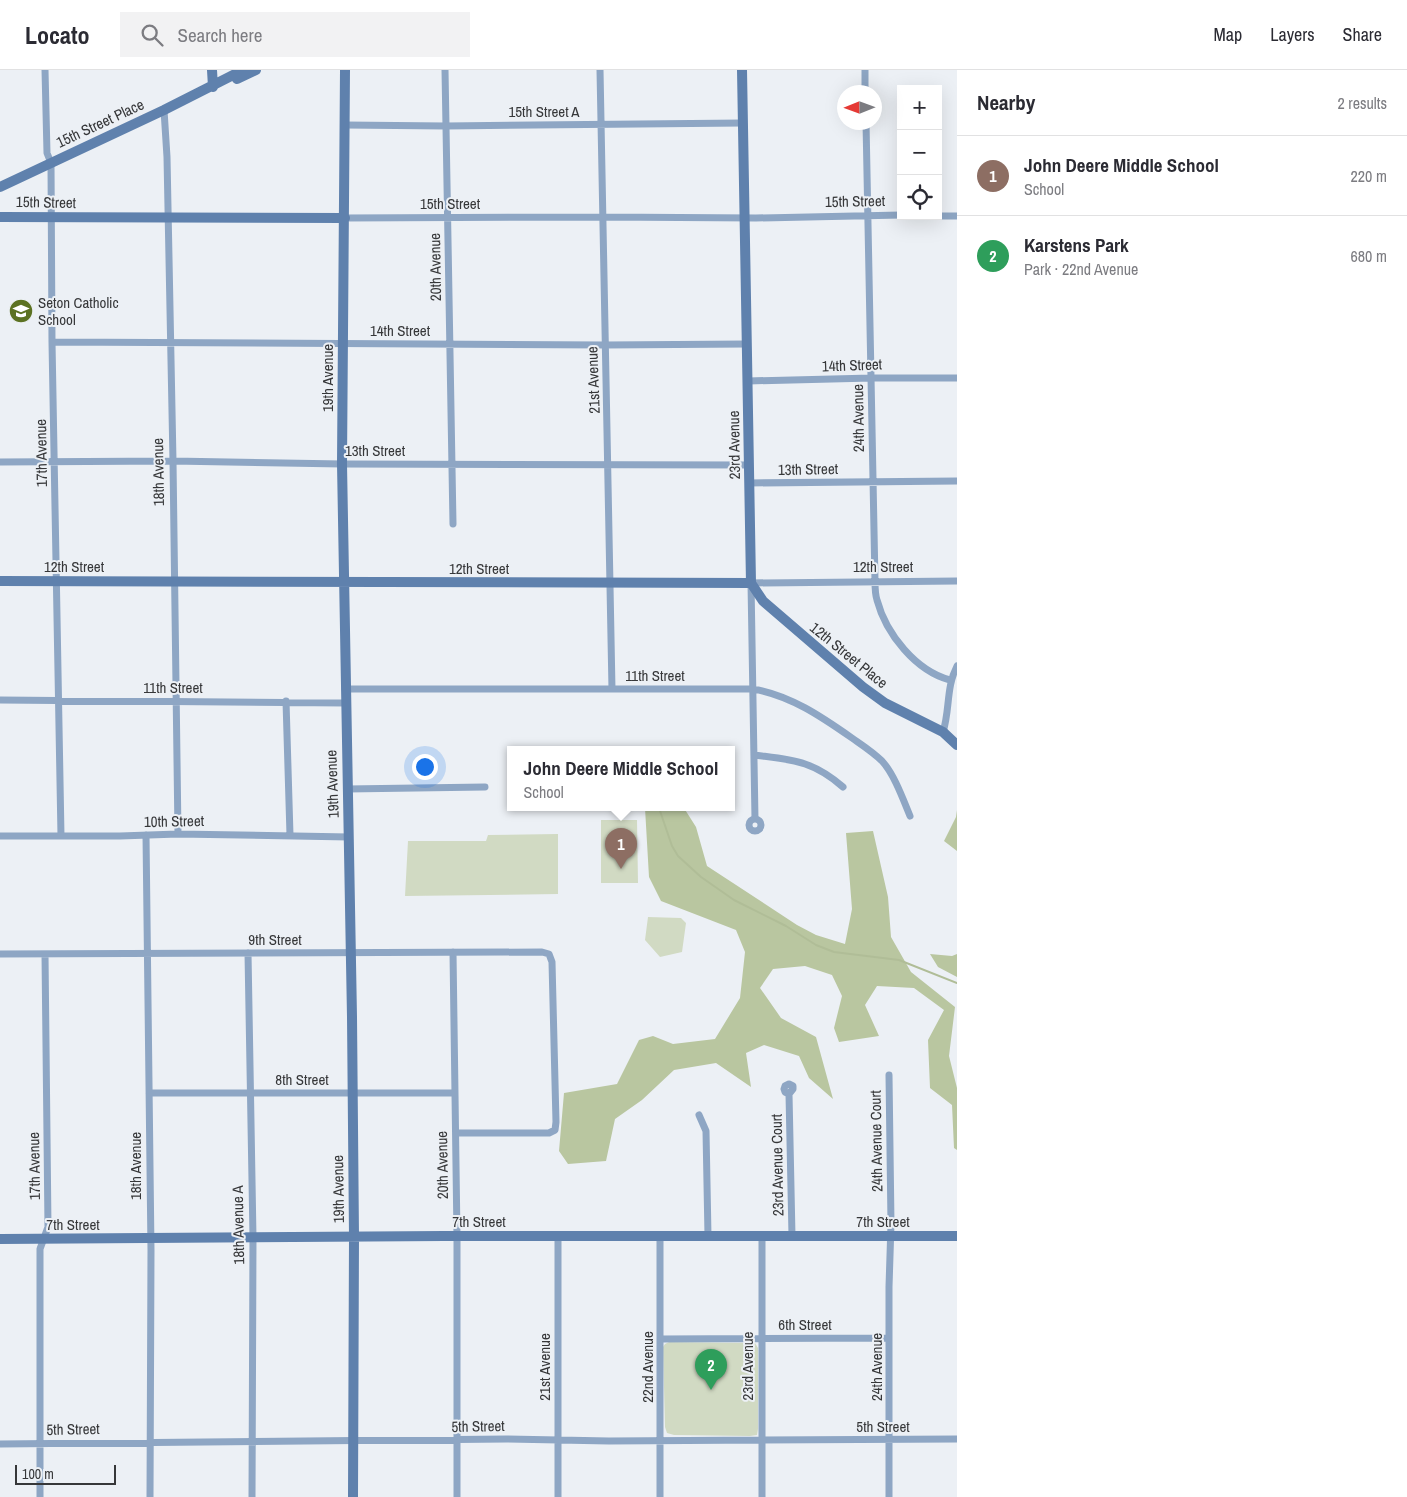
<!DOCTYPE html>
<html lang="en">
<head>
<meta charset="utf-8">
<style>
	body { margin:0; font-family:"Archivo Narrow",sans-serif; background:#f2f2f3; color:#2b2b33 }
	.controls { position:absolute; right:15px; top:15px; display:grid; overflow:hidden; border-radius:0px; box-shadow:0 5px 20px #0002 }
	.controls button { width:45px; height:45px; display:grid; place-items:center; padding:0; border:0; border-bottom:1px solid #e1e1e2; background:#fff; color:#2b2b33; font:25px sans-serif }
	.compass { position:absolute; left:837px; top:15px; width:45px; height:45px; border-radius:50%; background:#fff; box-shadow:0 5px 20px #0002; rotate:269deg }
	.scale { position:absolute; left:15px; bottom:12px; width:101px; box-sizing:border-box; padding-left:5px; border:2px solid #363739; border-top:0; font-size:14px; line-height:18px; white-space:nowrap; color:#363739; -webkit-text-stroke:4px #ecf0f5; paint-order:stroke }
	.you { position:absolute; left:424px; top:696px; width:18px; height:18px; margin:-12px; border:4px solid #fff; border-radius:50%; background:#1a73e8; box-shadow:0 0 0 8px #1a73e833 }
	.badge { display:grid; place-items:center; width:32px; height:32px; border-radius:50%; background:#ea580c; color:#fff; font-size:16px; font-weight:700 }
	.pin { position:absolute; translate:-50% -41px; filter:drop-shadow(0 1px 2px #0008) }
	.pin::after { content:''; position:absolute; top:26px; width:18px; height:15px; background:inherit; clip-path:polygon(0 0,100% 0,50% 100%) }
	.popup { position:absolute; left:507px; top:676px; width:228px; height:65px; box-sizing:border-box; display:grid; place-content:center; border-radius:0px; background:#fff; filter:drop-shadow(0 1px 4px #0005); font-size:16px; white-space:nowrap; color:#7c7c81 }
	.popup b { font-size:19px; color:#2b2b33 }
	.popup::after { content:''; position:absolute; left:50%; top:100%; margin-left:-10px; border:10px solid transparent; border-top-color:#fff }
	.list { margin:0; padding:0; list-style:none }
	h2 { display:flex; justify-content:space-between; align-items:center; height:65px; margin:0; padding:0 20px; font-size:21px }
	h2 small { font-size:16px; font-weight:400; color:#7c7c81 }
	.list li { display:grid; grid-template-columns:32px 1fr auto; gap:15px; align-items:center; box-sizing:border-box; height:80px; padding:0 20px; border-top:1px solid #e1e1e2 }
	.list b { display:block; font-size:19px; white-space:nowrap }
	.list p { margin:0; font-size:16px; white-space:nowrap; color:#7c7c81 }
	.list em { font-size:16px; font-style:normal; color:#7c7c81 }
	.icon { flex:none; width:28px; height:28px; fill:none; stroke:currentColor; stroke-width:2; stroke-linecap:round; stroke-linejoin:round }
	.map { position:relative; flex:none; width:957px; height:1427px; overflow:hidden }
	header { display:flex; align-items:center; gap:30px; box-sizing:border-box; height:70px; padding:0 25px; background:#fff; border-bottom:1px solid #e1e1e2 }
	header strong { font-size:24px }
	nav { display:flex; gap:28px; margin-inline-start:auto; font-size:18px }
	.search { width:350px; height:45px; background:#f2f2f3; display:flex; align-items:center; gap:12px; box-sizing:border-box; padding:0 18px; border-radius:0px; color:#7c7c81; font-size:19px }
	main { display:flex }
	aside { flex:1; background:#fff }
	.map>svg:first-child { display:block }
	.green { fill:#d1dac3 }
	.forest { fill:#b9c6a0 }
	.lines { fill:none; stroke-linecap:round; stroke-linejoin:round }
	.stream { stroke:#b0bd97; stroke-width:2 }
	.street { stroke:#8ea6c4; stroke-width:7 }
	.secondary { stroke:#5f81ad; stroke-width:10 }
	.labels { text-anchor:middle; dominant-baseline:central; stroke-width:4; stroke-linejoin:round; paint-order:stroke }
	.street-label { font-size:15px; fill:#363739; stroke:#ecf0f5 }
	.poi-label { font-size:15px; fill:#363739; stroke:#ecf0f5; text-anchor:start }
</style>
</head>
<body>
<header>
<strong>Locato</strong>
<div class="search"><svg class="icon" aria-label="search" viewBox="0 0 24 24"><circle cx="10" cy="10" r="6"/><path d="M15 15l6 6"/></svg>Search here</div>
<nav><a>Map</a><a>Layers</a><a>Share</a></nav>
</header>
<main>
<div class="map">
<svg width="957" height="1427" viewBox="0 0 957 1427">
	<rect width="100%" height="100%" fill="#ecf0f5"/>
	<path class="green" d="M 601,750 L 637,750 L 638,813 L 601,813 Z
		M 558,764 L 558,824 L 405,826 L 408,771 L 486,771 L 488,765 Z
		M 648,847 L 681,848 L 686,853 L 682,882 L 660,887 L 645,870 Z
		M 669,1272 L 755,1273 L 758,1278 L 758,1359 L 757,1365 L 750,1366 L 674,1365 L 667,1363 L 665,1357 L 663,1277 L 665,1274 Z"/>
	<path class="forest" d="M 645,738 L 684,738 L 696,757 L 707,796 L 797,855 L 816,865 L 845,874 L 852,839 L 846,763 L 873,761 L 888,827 L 891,867 L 911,902 L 955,937 L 949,986 L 957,1018 L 957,1080 L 954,1078 L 952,1035 L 930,1018 L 928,970 L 944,940 L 914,918 L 877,916 L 865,935 L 879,966 L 839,972 L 834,958 L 842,926 L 832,905 L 805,896 L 773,899 L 760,918 L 781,948 L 816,967 L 833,1029 L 809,1008 L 799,986 L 764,975 L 746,983 L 751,1017 L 716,993 L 674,1000 L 642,1030 L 615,1049 L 606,1091 L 568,1094 L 559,1081 L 564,1023 L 617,1014 L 639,970 L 653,966 L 673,974 L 715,969 L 740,928 L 745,882 L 736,860 L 661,831 L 649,807 Z
		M 957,740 L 957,781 L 944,771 L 956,747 Z
		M 930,884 L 952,886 L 957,884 L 957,907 L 938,897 Z"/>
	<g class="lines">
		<path class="stream" d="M 659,738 L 672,776 L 678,786 L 701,807 L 734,830 L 786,856 L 816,875 L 834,882 L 899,890 L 957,913"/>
		<path class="street" d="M 45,0 L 47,83 L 51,93 L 52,272 L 61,766
			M 445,0 L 453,454
			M 600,0 L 612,619
			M 865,0 L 865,22
			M 164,40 L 167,87 L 173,391 L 178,764
			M 866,52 L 875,511 C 875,517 875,524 877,530 C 886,564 916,601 950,610
			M 345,55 L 446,56 L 743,53
			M 938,146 L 957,146
			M 345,148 L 602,147 L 756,148 L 901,145
			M 52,272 L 605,275 L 747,274
			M 748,311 L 872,308 L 957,308
			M 0,392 L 173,391 L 342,394 L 749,395
			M 749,413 L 957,411
			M 345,619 L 753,619 C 790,625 822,647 852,668 C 862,675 873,682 882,691 C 894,704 903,729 910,746
			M 0,630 L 345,633
			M 286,631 L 290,765
			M 943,662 C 950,640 946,617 957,596
			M 754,685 C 792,690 812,690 843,717
			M 347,719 L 485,717
			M749 755a6 6 0 1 1 12 0a6 6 0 1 1-12 0Z
			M 755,749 L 751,513 L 957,511
			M 146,765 L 151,1180 L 150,1427
			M 0,766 L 120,766 L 178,764 L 349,767
			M 453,882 L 457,1166 L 457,1427
			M 248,883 L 253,1167 L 252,1427
			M 0,884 L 542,882 L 549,884 L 552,892 L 556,1052 L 555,1060 L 549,1063 L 456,1063
			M 149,1023 L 454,1023
			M 789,1024 L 785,1022 L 784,1019 L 785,1016 L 789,1014 L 793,1016 L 793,1019 L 789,1024 L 792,1166
			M 699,1045 L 706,1061 L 708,1166
			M 660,1269 L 889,1268
			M 0,1374 L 507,1369 L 609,1371 L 957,1369
			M 40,1427 L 40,1179 L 48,1157 L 45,884
			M 558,1427 L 558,1166
			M 660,1427 L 660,1167
			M 762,1427 L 762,1166
			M 889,1427 L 889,1217 L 891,1154 L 889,1005"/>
		<path class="secondary" d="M 212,0 L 213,17
			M 345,0 L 342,394 L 352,947 L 354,1167 L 353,1427
			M 742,0 L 751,513
			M 237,9 L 256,0
			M 0,117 L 164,40 L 243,0
			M 0,147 L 345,148
			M 0,511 L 751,513
			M 751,513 L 763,531 L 863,617 L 885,633 L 943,662 L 957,675
			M 0,1169 L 444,1166 L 957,1166"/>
	</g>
	<defs>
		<g id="school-disc" transform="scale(1.25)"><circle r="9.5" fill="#5c7222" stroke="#ecf0f5"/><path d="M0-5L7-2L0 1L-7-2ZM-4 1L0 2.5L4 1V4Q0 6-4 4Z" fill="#fff"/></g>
	</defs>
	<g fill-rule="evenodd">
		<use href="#school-disc" x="21" y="241"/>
	</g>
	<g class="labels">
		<g class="street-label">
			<text x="544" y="41">15th Street A</text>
			<text transform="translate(100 53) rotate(-25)">15th Street Place</text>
			<text transform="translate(855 131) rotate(-1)">15th Street</text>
			<text transform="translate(46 132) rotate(1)">15th Street</text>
			<text x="450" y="133">15th Street</text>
			<text transform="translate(435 197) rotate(-91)">20th Avenue</text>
			<text x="400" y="260">14th Street</text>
			<text transform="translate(852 295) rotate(-2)">14th Street</text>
			<text transform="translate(327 308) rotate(-90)">19th Avenue</text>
			<text transform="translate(593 310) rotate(-92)">21st Avenue</text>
			<text transform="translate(858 348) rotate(-91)">24th Avenue</text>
			<text transform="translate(734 375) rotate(-91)">23rd Avenue</text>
			<text x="375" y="380">13th Street</text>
			<text transform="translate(41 383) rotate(-91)">17th Avenue</text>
			<text transform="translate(808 399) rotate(-1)">13th Street</text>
			<text transform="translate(158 402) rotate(-91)">18th Avenue</text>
			<text x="74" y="496">12th Street</text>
			<text x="883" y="496">12th Street</text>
			<text x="479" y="498">12th Street</text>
			<text transform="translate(849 585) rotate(39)">12th Street Place</text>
			<text x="655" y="605">11th Street</text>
			<text x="173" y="617">11th Street</text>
			<text transform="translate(332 714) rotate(-92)">19th Avenue</text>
			<text transform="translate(174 751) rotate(-1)">10th Street</text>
			<text x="275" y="869">9th Street</text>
			<text x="302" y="1009">8th Street</text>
			<text transform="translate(876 1071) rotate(-91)">24th Avenue Court</text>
			<text transform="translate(442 1095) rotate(-91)">20th Avenue</text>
			<text transform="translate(777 1095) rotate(-91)">23rd Avenue Court</text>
			<text transform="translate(34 1096) rotate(-91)">17th Avenue</text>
			<text transform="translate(135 1096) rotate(-90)">18th Avenue</text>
			<text transform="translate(338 1119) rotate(-91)">19th Avenue</text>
			<text x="479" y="1151">7th Street</text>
			<text x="883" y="1151">7th Street</text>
			<text x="73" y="1154">7th Street</text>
			<text transform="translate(238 1155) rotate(-91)">18th Avenue A</text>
			<text x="805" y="1254">6th Street</text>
			<text transform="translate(747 1296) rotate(-90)">23rd Avenue</text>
			<text transform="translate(544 1297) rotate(-90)">21st Avenue</text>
			<text transform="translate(647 1297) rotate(-90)">22nd Avenue</text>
			<text transform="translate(876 1297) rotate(-90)">24th Avenue</text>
			<text transform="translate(478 1356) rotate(-1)">5th Street</text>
			<text x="883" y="1356">5th Street</text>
			<text transform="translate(73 1359) rotate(-1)">5th Street</text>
		</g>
		<g class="poi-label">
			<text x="38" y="232">Seton Catholic<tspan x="38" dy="17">School</tspan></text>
		</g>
	</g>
</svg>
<div class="controls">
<button>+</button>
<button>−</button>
<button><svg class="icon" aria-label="locate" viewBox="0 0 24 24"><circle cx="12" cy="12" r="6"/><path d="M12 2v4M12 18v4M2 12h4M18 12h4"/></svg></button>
</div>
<svg class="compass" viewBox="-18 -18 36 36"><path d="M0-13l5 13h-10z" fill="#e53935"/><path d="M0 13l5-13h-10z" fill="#7c7c81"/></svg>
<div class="scale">100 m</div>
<div class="you"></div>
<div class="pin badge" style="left:621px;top:799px;background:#8d6e63">1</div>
<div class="popup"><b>John Deere Middle School</b>School</div>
<div class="pin badge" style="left:711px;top:1320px;background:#2e9e5b">2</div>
</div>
<aside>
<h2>Nearby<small>2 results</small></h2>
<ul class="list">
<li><span class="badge" style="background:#8d6e63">1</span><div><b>John Deere Middle School</b><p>School</p></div><em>220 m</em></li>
<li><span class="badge" style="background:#2e9e5b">2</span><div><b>Karstens Park</b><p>Park · 22nd Avenue</p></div><em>680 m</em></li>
</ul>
</aside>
</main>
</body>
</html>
